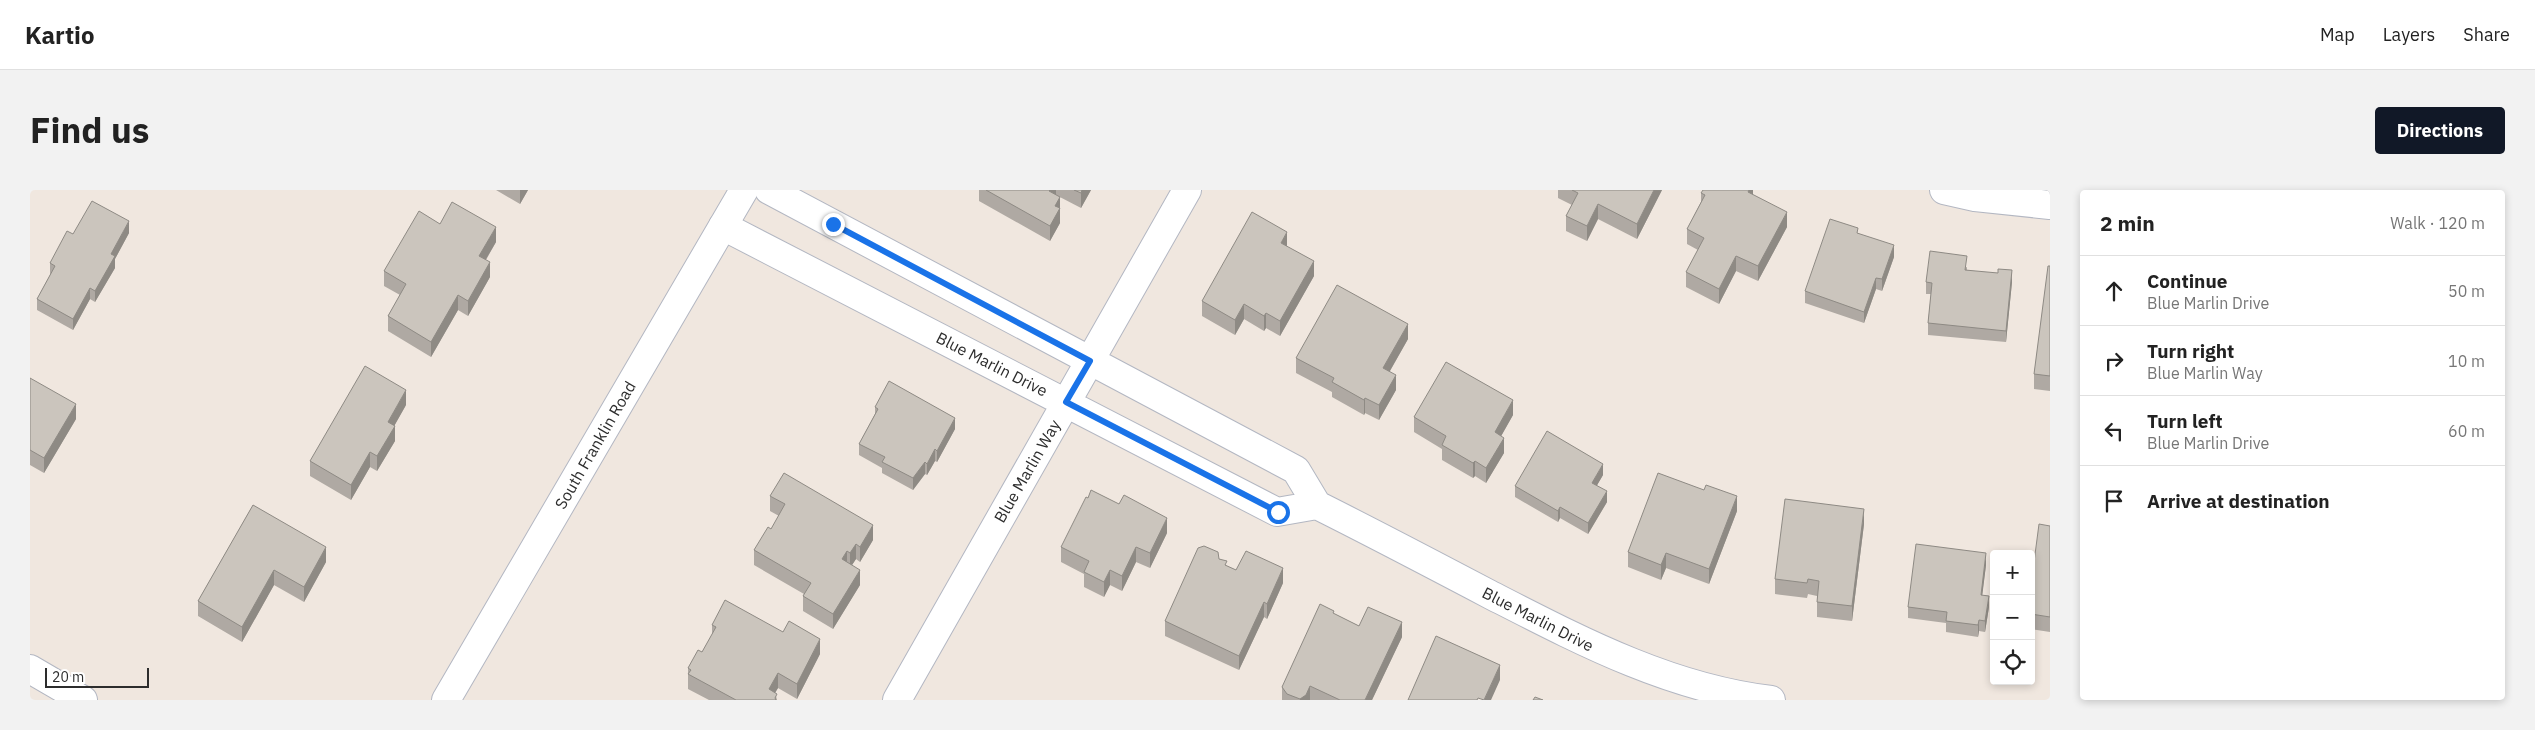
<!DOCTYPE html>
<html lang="en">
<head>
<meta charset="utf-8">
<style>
	body { margin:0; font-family:"IBM Plex Sans",sans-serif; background:#f2f2f2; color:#222 }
	.controls { position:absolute; right:15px; bottom:15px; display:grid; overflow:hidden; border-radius:5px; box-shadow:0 2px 8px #0003 }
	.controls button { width:45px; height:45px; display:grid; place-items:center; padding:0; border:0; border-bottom:1px solid #e0e0e0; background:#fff; color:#222; font:25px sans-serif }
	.scale { position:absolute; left:15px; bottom:12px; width:104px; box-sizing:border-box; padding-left:5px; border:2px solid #2d2d2d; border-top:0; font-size:14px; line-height:18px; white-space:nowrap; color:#2d2d2d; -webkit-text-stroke:4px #fff; paint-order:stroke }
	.stop { position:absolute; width:15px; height:15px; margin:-11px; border:4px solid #1a73e8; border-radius:50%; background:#fff }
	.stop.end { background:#1a73e8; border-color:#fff; box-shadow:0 1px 5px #0008 }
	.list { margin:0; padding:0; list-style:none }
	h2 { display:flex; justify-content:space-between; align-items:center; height:65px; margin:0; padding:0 20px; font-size:21px }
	h2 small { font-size:16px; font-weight:400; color:#767676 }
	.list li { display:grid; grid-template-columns:32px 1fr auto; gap:15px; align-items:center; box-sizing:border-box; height:70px; padding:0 20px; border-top:1px solid #e0e0e0 }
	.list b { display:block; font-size:19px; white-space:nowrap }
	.list p { margin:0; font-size:16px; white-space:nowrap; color:#767676 }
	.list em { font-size:16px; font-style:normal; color:#767676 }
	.icon { flex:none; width:28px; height:28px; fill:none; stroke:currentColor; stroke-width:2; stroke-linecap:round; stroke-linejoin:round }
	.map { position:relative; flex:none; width:2020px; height:510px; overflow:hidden; border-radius:5px }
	header { display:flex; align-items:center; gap:30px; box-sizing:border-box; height:70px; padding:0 25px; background:#fff; border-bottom:1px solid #e0e0e0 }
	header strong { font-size:24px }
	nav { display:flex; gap:28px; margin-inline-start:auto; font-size:18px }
	.intro { display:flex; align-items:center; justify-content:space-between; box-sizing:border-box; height:120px; padding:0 30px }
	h1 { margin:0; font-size:35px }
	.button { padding:12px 22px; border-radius:5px; background:#111827; color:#fff; font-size:18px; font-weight:700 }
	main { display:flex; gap:30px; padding:0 30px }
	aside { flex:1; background:#fff; border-radius:5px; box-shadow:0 2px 8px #0003 }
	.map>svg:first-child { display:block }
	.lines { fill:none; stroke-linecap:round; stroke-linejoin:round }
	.street-casing { stroke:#b3b7c2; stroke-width:30 }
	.secondary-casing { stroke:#b3b7c2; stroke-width:30 }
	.street { stroke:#fff; stroke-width:28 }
	.secondary { stroke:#fff; stroke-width:28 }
	.wall { fill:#afa9a3 }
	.shaded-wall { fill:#8e8a84 }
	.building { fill:#cbc5bd; stroke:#8e8a84 }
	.route { stroke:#1a73e8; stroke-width:6 }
	.labels { text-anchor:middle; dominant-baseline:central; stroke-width:5; stroke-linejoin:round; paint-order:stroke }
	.street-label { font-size:16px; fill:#2d2d2d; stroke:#fff }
</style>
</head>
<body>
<header>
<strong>Kartio</strong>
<nav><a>Map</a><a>Layers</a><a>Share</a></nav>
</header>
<div class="intro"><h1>Find us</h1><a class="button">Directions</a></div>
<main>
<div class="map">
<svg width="2020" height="510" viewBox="0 0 2020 510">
	<rect width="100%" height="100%" fill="#f0e7df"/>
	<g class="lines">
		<g class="street-casing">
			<path id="street" d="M 1914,0 L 1945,7 L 2020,15
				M 693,36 L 1247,322 L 1287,315 L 1266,280 L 739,0
				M 1287,315 C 1345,344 1402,374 1459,404 C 1549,450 1639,498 1741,510
				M 0,479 L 53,510
				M 867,510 L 1157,0"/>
		</g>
		<g class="secondary-casing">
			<path id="secondary" d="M 416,510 L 714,0"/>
		</g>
		<use href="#street" class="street"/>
		<use href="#secondary" class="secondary"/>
	</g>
	<path class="wall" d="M 466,0 L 498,0 L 490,14 Z
		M 949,0 L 1061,0 L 1051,18 L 1026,5 L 1030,7 L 1030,33 L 1020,51 L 949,11 Z
		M 1528,0 L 1632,0 L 1607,49 L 1568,29 L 1557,51 L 1536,41 L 1536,26 L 1542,15 L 1528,8 Z
		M 1723,0 L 1723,5 L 1757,37 L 1728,91 L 1706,81 L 1689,114 L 1656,97 L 1656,82 L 1668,60 L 1657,54 L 1657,39 L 1671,12 L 1671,3 Z
		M 410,34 L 466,52 L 456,70 L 460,87 L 438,126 L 428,120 L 401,167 L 358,141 L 358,126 L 370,105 L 354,96 L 354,81 Z
		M 99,43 L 85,69 L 85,78 L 65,112 L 60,109 L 43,140 L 7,120 L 7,109 L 20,85 L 20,73 L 43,44 Z
		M 1828,43 L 1864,67 L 1852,101 L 1846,99 L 1834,133 L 1775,113 L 1775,101 Z
		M 1257,56 L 1284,86 L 1250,146 L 1236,138 L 1234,141 L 1214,129 L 1205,145 L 1172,126 L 1172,111 Z
		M 2020,76 L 2020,201 L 2004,199 L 2004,184 Z
		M 1937,77 L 1937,80 L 1982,92 L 1976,152 L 1898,145 L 1898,133 L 1901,104 L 1896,104 L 1896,92 Z
		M 1378,149 L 1360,181 L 1366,200 L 1349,230 L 1335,223 L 1334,225 L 1302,207 L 1302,202 L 1266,183 L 1266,168 Z
		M 0,188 L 46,229 L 14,283 L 0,275 Z
		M 376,215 L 364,236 L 365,251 L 347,281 L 340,277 L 321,310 L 280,286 L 280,271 Z
		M 845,217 L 925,239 L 907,272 L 905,271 L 897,285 L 895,284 L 883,300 L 852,283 L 852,278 L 829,265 L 829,254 L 845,224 Z
		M 1483,225 L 1471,246 L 1474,263 L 1456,293 L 1445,286 L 1443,288 L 1412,270 L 1412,259 L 1384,242 L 1384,227 Z
		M 1573,285 L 1567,295 L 1577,312 L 1558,344 L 1530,328 L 1528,332 L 1485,307 L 1485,296 Z
		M 1674,300 L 1707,321 L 1679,394 L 1636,378 L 1631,390 L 1598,377 L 1598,362 Z
		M 740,306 L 843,350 L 830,372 L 826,369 L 822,375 L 830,395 L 803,439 L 773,421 L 773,406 L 774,404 L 724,375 L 724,360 L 741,339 L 749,326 L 740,321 Z
		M 223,315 L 296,372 L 274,412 L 244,395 L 212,452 L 168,426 L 168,411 Z
		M 1834,334 L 1822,431 L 1787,427 L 1787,406 L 1778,404 L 1777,408 L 1745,404 L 1745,389 Z
		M 2020,336 L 2020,442 L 2001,439 L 2001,395 Z
		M 1137,343 L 1120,378 L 1106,372 L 1092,401 L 1080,395 L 1074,407 L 1054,397 L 1054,384 L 1031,372 L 1031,357 Z
		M 1189,369 L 1197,376 L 1206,380 L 1253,393 L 1237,429 L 1234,427 L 1209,480 L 1135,446 L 1135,431 Z
		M 1956,375 L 1952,405 L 1959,417 L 1955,442 L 1949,441 L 1948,447 L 1916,442 L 1916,433 L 1878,428 L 1878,417 Z
		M 1304,424 L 1329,436 L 1372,447 L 1342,510 L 1252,510 L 1252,497 Z
		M 682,435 L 790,464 L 767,509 L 748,498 L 745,502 L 747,510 L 679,510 L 658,499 L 658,478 L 672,462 L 682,445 Z"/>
	<path class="shaded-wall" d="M 490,0 L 498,0 L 490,14 Z
		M 1020,0 L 1026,0 L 1026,5 L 1019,1 Z
		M 1052,0 L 1061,0 L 1051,18 L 1051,3 Z
		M 1624,0 L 1632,0 L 1607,49 L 1607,34 Z
		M 1719,0 L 1723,0 L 1723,9 L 1718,2 Z
		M 1030,7 L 1030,33 L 1020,51 L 1020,36 L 1025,16 Z
		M 1568,14 L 1568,29 L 1557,51 L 1557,36 Z
		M 1757,22 L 1757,37 L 1728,91 L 1728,76 Z
		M 99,31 L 99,43 L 85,69 L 85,78 L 65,112 L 65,101 L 81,64 Z
		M 466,37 L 466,52 L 449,81 L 449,66 Z
		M 1257,42 L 1257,57 L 1251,53 Z
		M 1864,55 L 1864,67 L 1852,101 L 1852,89 Z
		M 1706,66 L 1706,81 L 1689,114 L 1689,99 Z
		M 1284,71 L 1284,86 L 1250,146 L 1250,131 Z
		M 460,72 L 460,87 L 438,126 L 438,111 Z
		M 1982,80 L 1982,92 L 1976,152 L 1976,141 Z
		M 1846,88 L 1846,99 L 1834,133 L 1834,122 Z
		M 60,98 L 60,109 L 43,140 L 43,129 Z
		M 428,105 L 428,120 L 401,167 L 401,152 Z
		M 1214,114 L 1214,129 L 1205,145 L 1205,130 Z
		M 1236,123 L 1236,138 L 1234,141 L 1234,126 Z
		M 1378,134 L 1378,149 L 1353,193 L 1353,178 Z
		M 1366,185 L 1366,200 L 1349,230 L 1349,215 Z
		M 376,200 L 376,215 L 358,247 L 358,232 Z
		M 1335,208 L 1335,223 L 1334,225 L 1334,210 Z
		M 1483,210 L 1483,225 L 1465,257 L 1465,242 Z
		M 46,214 L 46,229 L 14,283 L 14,268 Z
		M 925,228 L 925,239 L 907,272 L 907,261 Z
		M 365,236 L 365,251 L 347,281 L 347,266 Z
		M 1474,248 L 1474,263 L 1456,293 L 1456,278 Z
		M 905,259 L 905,271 L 897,285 L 897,274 Z
		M 340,262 L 340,277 L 321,310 L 321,295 Z
		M 1445,271 L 1445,286 L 1443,288 L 1443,273 Z
		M 895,272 L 895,284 L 883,300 L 883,288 Z
		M 1573,274 L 1573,285 L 1562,304 L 1562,293 Z
		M 1577,301 L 1577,312 L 1558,344 L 1558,333 Z
		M 1707,306 L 1707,321 L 1679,394 L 1679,379 Z
		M 1530,317 L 1530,328 L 1528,332 L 1528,321 Z
		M 1834,319 L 1834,334 L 1822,431 L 1822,416 Z
		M 1137,328 L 1137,343 L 1120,378 L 1120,363 Z
		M 843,335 L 843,350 L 830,372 L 830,357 Z
		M 826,354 L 826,369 L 820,378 L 820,363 Z
		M 296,357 L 296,372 L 274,412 L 274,397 Z
		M 1106,357 L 1106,372 L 1092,401 L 1092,386 Z
		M 817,361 L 817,376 L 812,369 Z
		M 1636,363 L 1636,378 L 1631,390 L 1631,375 Z
		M 1956,363 L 1956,375 L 1951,416 L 1951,405 Z
		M 1253,378 L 1253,393 L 1237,429 L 1237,414 Z
		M 244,380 L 244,395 L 212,452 L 212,437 Z
		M 830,380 L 830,395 L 803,439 L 803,424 Z
		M 1080,380 L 1080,395 L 1074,407 L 1074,392 Z
		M 1959,406 L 1959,417 L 1955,442 L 1955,431 Z
		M 1234,412 L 1234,427 L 1209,480 L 1209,466 Z
		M 1949,430 L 1949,441 L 1948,447 L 1948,435 Z
		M 1372,432 L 1372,447 L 1342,510 L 1335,510 Z
		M 790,449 L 790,464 L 767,509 L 767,494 Z
		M 1470,475 L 1470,490 L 1461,510 L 1454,510 Z
		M 748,483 L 748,498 L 741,510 L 739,499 Z
		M 1280,496 L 1280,510 L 1270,510 L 1270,509 Z"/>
	<path class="building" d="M 956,0 L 1020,0 L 1019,1 L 1030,7 L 1025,16 L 1030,18 L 1020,36 Z
		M 1044,0 L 1052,0 L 1051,3 Z
		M 1542,0 L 1624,0 L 1607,34 L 1568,14 L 1557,36 L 1536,26 L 1548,3 Z
		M 1673,0 L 1719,0 L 1718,2 L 1757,22 L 1728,76 L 1706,66 L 1689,99 L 1656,82 L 1674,48 L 1657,39 L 1675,5 L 1671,3 Z
		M 62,11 L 99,31 L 81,64 L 85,66 L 65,101 L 60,98 L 43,129 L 7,109 L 25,76 L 20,73 L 37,41 L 43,44 Z
		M 422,12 L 466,37 L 449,66 L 460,72 L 438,111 L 428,105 L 401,152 L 358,126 L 376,94 L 354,81 L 389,21 L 410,34 Z
		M 1222,22 L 1257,42 L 1251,53 L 1284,71 L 1250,131 L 1236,123 L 1234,126 L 1214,114 L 1205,130 L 1172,111 Z
		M 1800,29 L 1828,38 L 1827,43 L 1864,55 L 1852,89 L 1846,88 L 1834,122 L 1775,101 Z
		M 1900,61 L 1937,66 L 1935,80 L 1968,83 L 1968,79 L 1982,80 L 1976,141 L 1898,133 L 1902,93 L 1896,92 Z
		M 2018,76 L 2020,76 L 2020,186 L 2004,184 Z
		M 1307,95 L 1378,134 L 1353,178 L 1366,185 L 1349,215 L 1335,208 L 1334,210 L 1302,192 L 1304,188 L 1266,168 Z
		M 1416,172 L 1483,210 L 1465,242 L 1474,248 L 1456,278 L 1445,271 L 1443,273 L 1412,255 L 1416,246 L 1384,227 Z
		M 335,176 L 376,200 L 358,232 L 365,236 L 347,266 L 340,262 L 321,295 L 280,271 Z
		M 0,188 L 46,214 L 14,268 L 0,260 Z
		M 859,191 L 925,228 L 907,261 L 905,259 L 897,274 L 895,272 L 883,288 L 852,272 L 855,267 L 829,254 L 848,219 L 845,217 Z
		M 1517,241 L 1573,274 L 1562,293 L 1577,301 L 1558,333 L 1530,317 L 1528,321 L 1485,296 Z
		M 754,283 L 843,335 L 830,357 L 826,354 L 820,363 L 817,361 L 812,369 L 830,380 L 803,424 L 773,406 L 781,393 L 724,360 L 738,337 L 741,339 L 755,314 L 740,306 Z
		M 1628,283 L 1674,300 L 1676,295 L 1707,306 L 1679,379 L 1636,363 L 1631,375 L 1598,362 Z
		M 1061,300 L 1089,314 L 1094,305 L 1137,328 L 1120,363 L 1106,357 L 1092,386 L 1080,380 L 1074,392 L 1054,382 L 1059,371 L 1031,357 L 1056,307 L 1058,308 Z
		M 1755,309 L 1834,319 L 1822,416 L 1787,412 L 1789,391 L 1778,389 L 1777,393 L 1745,389 Z
		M 223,315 L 296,357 L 274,397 L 244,380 L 212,437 L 168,411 Z
		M 2009,334 L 2020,336 L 2020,427 L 2001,424 L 2001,395 Z
		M 1886,354 L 1956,363 L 1951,405 L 1959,406 L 1955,431 L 1949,430 L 1948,435 L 1916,431 L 1917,422 L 1878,417 Z
		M 1174,356 L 1188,362 L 1189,369 L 1197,371 L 1195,375 L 1206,380 L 1216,361 L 1253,378 L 1237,414 L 1234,412 L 1209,466 L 1135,431 L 1168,358 Z
		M 695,410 L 753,442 L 759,431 L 790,449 L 767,494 L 748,483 L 739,499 L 747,504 L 745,508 L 746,510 L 706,510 L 658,484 L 661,480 L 658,478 L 668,460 L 672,462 L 686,437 L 682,435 Z
		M 1290,414 L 1304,421 L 1303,423 L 1329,436 L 1338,417 L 1372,432 L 1335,510 L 1310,510 L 1280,496 L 1276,505 L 1270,509 L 1257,504 L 1252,497 Z
		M 1406,446 L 1470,475 L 1454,510 L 1448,508 L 1447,510 L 1378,510 Z
		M 1505,507 L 1513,510 L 1503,510 Z"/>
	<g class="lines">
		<path class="route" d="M 803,34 L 1060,171 L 1036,212 L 1248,322"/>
	</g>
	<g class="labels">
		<g class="street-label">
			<text transform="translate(962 174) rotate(27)">Blue Marlin Drive</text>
			<text transform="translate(565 255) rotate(-60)">South Franklin Road</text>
			<text transform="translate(997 281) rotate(-60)">Blue Marlin Way</text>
			<text transform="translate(1508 429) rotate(27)">Blue Marlin Drive</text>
		</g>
	</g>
</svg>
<div class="controls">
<button>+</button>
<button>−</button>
<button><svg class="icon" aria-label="locate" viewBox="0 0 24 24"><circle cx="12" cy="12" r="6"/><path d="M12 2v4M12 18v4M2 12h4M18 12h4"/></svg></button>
</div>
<div class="scale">20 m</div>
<div class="stop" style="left:1248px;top:322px"></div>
<div class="stop end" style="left:803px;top:34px"></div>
</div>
<aside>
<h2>2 min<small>Walk · 120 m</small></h2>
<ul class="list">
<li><svg class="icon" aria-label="ahead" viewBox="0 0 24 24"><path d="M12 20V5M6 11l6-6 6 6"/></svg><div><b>Continue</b><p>Blue Marlin Drive</p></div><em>50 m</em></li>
<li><svg class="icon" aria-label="right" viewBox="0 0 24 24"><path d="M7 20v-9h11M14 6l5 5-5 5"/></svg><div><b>Turn right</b><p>Blue Marlin Way</p></div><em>10 m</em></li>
<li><svg class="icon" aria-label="left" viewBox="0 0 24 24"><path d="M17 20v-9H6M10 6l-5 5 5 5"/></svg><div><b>Turn left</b><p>Blue Marlin Drive</p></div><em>60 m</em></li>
<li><svg class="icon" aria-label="arrive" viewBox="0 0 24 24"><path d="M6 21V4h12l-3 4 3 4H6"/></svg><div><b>Arrive at destination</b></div></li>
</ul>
</aside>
</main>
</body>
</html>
